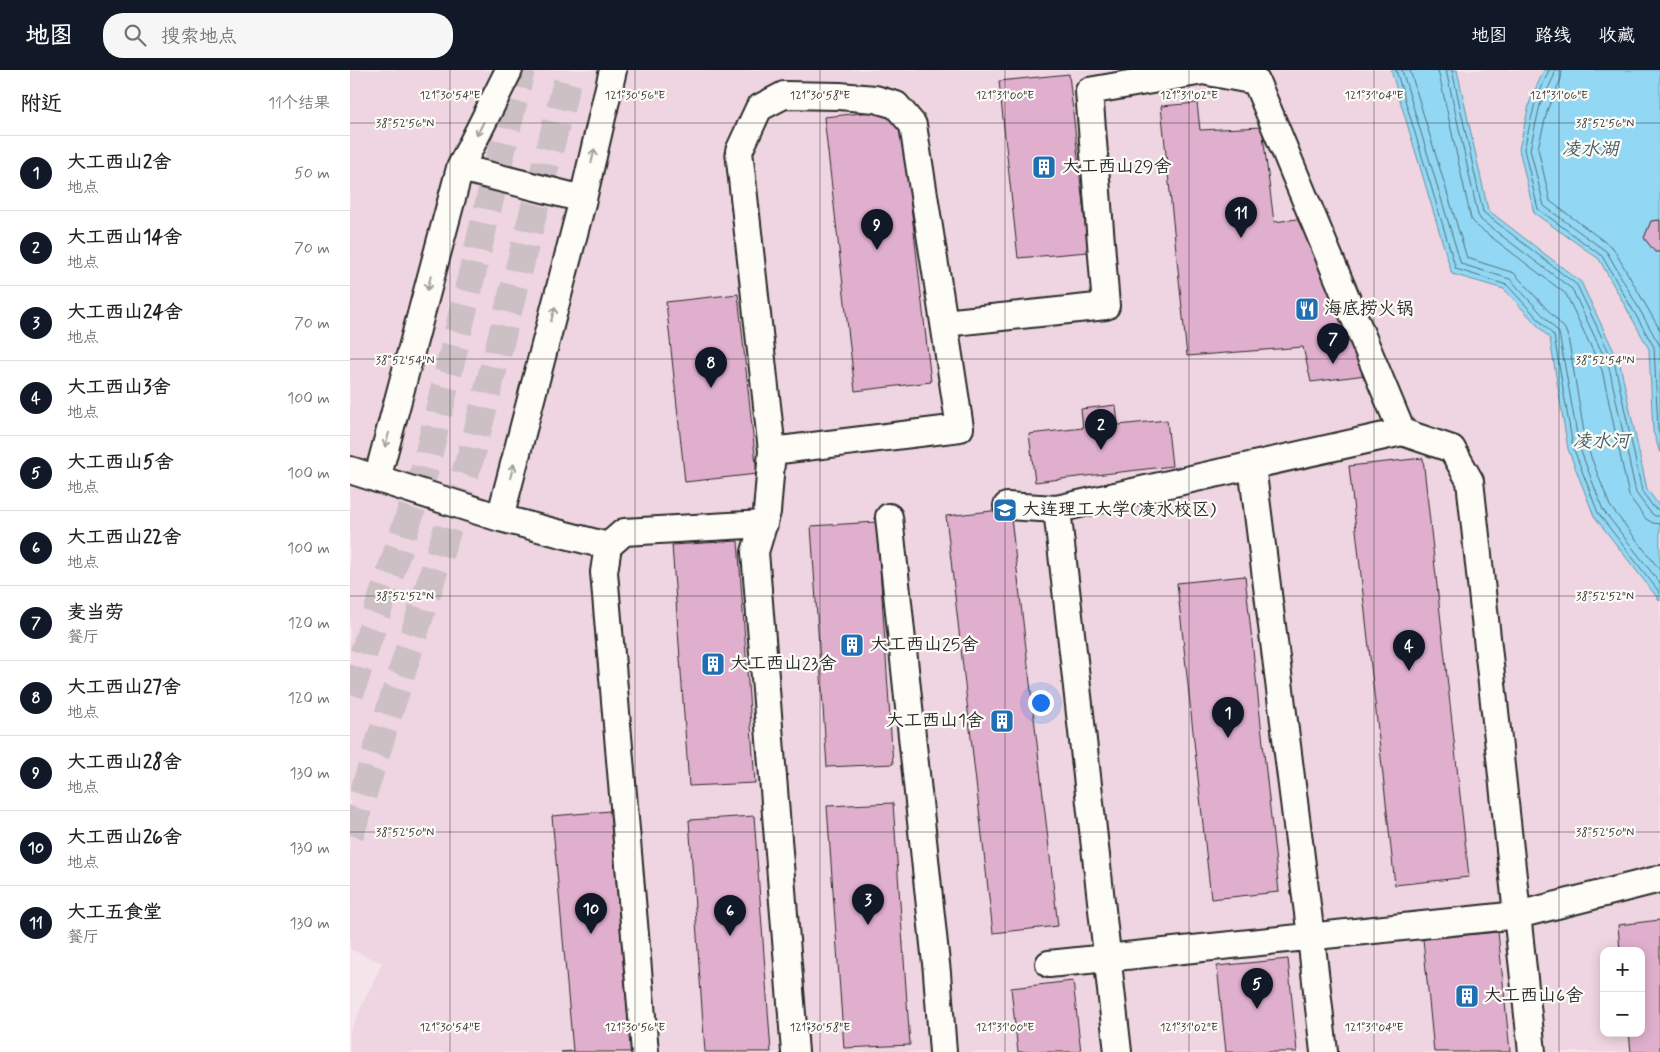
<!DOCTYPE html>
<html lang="zh">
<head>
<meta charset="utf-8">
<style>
	body { margin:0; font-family:Mynerve,"LXGW WenKai TC",sans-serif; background:#f6f6f6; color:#222 }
	.controls { position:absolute; right:15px; bottom:15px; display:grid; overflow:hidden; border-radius:10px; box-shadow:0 2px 12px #0003 }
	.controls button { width:45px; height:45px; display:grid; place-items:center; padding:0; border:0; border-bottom:1px solid #e0e0e0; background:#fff; color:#222; font:25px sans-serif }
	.you { position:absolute; left:690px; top:632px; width:18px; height:18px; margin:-12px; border:4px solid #fff; border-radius:50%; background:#1a73e8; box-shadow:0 0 0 8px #1a73e833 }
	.badge { display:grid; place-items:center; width:32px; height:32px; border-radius:50%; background:#111827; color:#fff; font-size:16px; font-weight:700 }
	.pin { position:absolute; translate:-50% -41px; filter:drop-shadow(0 1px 2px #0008) }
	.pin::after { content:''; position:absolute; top:26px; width:18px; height:15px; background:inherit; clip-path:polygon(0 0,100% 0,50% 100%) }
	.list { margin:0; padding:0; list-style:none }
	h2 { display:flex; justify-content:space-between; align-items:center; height:65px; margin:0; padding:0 20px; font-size:21px }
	h2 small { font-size:16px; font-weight:400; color:#767676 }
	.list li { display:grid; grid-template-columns:32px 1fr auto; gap:15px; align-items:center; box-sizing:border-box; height:75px; padding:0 20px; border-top:1px solid #e0e0e0 }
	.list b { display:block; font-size:19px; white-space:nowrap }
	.list p { margin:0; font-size:16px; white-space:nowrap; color:#767676 }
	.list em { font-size:16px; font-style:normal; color:#767676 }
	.icon { flex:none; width:28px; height:28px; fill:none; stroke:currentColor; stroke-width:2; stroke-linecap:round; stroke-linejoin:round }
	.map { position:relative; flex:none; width:1310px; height:982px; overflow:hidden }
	header { display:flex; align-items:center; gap:30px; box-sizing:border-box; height:70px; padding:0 25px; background:#111827; color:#fff }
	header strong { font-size:24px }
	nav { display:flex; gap:28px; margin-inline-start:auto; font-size:18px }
	.search { width:350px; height:45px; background:#f6f6f6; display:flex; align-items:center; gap:12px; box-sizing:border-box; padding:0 18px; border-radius:20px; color:#767676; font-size:19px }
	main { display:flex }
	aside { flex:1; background:#fff }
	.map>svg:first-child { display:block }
	.built { fill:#eed5e1; fill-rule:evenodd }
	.water { fill:#92d8f4; stroke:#6993a4 }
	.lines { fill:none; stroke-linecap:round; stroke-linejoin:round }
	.shore { stroke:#54707b; stroke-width:1 }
	.building { fill:#e0afcd; stroke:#2b2b2b }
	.major-tunnel { stroke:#ccc0c4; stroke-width:28; stroke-dasharray:28 14; stroke-linecap:butt }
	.minor-casing { stroke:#2b2b2b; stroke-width:30 }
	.minor { stroke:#fdfcf7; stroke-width:26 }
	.oneway { stroke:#9e9e9b }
	.ticks { fill:none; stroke:#2b2b2b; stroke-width:1; stroke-opacity:0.45 }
	.labels { text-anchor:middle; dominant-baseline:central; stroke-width:4.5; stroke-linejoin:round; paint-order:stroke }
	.poi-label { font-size:18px; fill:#2b2b2b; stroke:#fdfcf7; text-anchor:start }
	.water-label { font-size:19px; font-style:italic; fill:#4a5f67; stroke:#fdfcf7 }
	.ticks-label { font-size:12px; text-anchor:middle; fill:#2b2b2b; stroke:#fdfcf7; stroke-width:4.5; stroke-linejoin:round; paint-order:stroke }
</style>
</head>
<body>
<header>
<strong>地图</strong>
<div class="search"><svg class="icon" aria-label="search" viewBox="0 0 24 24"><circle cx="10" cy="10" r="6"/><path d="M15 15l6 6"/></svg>搜索地点</div>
<nav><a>地图</a><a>路线</a><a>收藏</a></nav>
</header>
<main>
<aside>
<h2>附近<small>11个结果</small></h2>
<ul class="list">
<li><span class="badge">1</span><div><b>大工西山2舍</b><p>地点</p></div><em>50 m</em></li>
<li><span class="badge">2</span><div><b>大工西山14舍</b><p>地点</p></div><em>70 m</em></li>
<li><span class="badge">3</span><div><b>大工西山24舍</b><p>地点</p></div><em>70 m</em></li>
<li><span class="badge">4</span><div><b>大工西山3舍</b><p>地点</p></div><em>100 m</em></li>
<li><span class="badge">5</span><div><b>大工西山5舍</b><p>地点</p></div><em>100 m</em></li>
<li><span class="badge">6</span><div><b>大工西山22舍</b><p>地点</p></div><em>100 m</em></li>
<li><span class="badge">7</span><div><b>麦当劳</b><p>餐厅</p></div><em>120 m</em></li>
<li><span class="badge">8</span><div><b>大工西山27舍</b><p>地点</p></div><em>120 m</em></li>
<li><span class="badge">9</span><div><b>大工西山28舍</b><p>地点</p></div><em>130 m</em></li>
<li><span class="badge">10</span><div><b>大工西山26舍</b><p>地点</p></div><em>130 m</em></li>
<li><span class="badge">11</span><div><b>大工五食堂</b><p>餐厅</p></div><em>130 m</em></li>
</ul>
</aside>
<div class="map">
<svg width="1310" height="982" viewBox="0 0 1310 982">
	<rect width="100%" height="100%" fill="#f4e5ea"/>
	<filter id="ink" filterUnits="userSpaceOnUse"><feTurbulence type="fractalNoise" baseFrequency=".02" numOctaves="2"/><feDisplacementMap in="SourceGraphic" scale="10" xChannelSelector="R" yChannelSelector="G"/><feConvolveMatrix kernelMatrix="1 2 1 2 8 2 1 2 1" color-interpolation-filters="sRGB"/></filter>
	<g filter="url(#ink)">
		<path class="built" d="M 0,0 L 1310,0 L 1310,982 L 0,982 L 0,961 L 32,893 L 0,879 ZM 1254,881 L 1291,881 L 1291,963 L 1254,963 Z"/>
		<path class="water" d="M 1041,0 L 1107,0 L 1138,140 L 1231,212 L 1270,294 L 1297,419 L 1310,437 L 1310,531 L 1244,446 L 1218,379 L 1200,269 L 1154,219 L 1102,204 Z
			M 1194,0 L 1310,0 L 1310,383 L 1303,361 L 1299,279 L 1249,189 L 1184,143 L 1169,79 L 1180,31 Z"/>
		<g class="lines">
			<path class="shore" d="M 1046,0 L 1106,199 L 1157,215 L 1204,266 L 1223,377 L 1248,443 L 1310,523
				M 1052,0 L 1111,194 L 1160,209 L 1209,263 L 1229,376 L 1253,440 L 1310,513
				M 1060,0 L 1117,188 L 1164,203 L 1215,259 L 1218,267 L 1236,374 L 1260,436 L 1310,500
				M 1088,0 L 1121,149 L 1127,156 L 1216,224 L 1252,300 L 1279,426 L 1296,449 L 1303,453 L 1310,454
				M 1096,0 L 1128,145 L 1131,150 L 1222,219 L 1259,297 L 1286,423 L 1300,442 L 1305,446 L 1310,446
				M 1102,0 L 1133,142 L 1227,215 L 1265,295 L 1292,421 L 1304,438 L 1310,440
				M 1199,0 L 1185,33 L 1174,79 L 1188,139 L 1252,186 L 1304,277 L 1308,360 L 1310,365
				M 1205,0 L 1204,6 L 1190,35 L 1180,79 L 1194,136 L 1257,182 L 1310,276
				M 1212,0 L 1211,9 L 1198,38 L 1188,78 L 1200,131 L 1263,178 L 1310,260"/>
		</g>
		<path class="building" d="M 719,4 L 738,182 L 668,188 L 649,11 Z
			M 847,33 L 850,60 L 912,57 L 924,152 L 947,149 L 965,183 L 1016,305 L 961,312 L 953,277 L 837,286 L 811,36 Z
			M 550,39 L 581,312 L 505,321 L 474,47 Z
			M 1310,150 L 1310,182 L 1305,182 L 1294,168 L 1301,151 Z
			M 388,224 L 407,404 L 335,412 L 316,232 Z
			M 766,335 L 768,355 L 817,350 L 822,396 L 685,412 L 679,364 L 733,358 L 731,339 Z
			M 1073,388 L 1119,807 L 1045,815 L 999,396 Z
			M 660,439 L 708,856 L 643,863 L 596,446 Z
			M 527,452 L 543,694 L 477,697 L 461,456 Z
			M 388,471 L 405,713 L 339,716 L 322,475 Z
			M 895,506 L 929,822 L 861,829 L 827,513 Z
			M 543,733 L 560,975 L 494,978 L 477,736 Z
			M 260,741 L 281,982 L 211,982 L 223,981 L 202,746 Z
			M 404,746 L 421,982 L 355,982 L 339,750 Z
			M 1310,850 L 1310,982 L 1281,982 L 1279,963 L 1291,963 L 1291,881 L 1270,881 L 1268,855 Z
			M 1148,862 L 1160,982 L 1084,982 L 1073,869 Z
			M 938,889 L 947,982 L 876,982 L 867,896 Z
			M 723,911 L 731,982 L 668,982 L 661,918 Z"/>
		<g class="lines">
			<path class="major-tunnel" d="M 0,624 L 75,399 L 171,0
				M 0,765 L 122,382 L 220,0"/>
			<g class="minor-casing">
				<path id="minor" d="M 853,0 L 853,1 L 906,11 L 1052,362 L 1102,379 L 1120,411 L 1182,982
					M 110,98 L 233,129
					M 594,253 L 610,358 L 422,381 L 389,81 L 409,38 L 434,25 L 489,26 L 525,29 L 546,35 L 563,55 L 594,253 L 756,236 L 739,21 L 853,1
					M 422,381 L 417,442 L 405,482 L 445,982
					M 902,396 L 961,867 L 974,982
					M 0,400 L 150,448 L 258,476
					M 27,409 L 110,98 L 159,0
					M 657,436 L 707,439
					M 539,447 L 587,903 L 593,982
					M 150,448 L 233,129 L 263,0
					M 699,894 L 1168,845 L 1310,809
					M 295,982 L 254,502 L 258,476 L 274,462 L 414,454
					M 768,982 L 707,439 L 1052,362"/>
			</g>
			<use href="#minor" class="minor"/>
		</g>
		<defs><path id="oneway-shaft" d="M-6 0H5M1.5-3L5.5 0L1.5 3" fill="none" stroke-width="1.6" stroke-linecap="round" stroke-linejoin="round" transform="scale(1.25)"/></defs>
		<g class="oneway">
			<use href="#oneway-shaft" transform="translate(130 59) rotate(117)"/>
			<use href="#oneway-shaft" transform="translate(243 86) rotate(-77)"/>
			<use href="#oneway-shaft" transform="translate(79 213) rotate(105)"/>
			<use href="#oneway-shaft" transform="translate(203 244) rotate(-75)"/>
			<use href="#oneway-shaft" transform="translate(37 370) rotate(105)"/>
			<use href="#oneway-shaft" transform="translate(162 401) rotate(-75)"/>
		</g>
	</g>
	<path class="ticks" d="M 100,0 L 100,982M 285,0 L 285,982M 470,0 L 470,982M 655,0 L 655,982M 839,0 L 839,982M 1024,0 L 1024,982M 1209,0 L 1209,982M 0,53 L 1310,53M 0,289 L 1310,289M 0,526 L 1310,526M 0,762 L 1310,762"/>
	<defs>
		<g id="building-square" transform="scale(1.25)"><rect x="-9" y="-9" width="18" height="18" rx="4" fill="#1f6fb2" stroke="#fdfcf7"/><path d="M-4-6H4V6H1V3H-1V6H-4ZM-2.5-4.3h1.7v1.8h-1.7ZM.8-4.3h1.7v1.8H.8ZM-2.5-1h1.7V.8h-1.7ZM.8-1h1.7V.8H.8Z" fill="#fff"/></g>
		<g id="restaurant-square" transform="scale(1.25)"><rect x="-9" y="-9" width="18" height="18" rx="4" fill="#1f6fb2" stroke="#fdfcf7"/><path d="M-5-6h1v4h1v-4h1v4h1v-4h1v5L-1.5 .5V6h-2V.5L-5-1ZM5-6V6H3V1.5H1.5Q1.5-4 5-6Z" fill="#fff"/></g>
		<g id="university-square" transform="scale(1.25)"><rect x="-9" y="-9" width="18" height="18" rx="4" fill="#1f6fb2" stroke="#fdfcf7"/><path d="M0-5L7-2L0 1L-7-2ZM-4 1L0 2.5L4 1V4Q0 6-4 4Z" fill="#fff"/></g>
	</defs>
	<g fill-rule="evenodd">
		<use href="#building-square" x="694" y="97"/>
		<use href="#restaurant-square" x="957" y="239"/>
		<use href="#university-square" x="655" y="440"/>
		<use href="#building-square" x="502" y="575"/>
		<use href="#building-square" x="363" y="594"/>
		<use href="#building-square" x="652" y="651"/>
		<use href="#building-square" x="1117" y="926"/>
	</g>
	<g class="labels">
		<g class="poi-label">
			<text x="712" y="97">大工西山29舍</text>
			<text x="974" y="239">海底捞火锅</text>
			<text x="672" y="440">大连理工大学(凌水校区)</text>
			<text x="520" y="575">大工西山25舍</text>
			<text x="380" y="594">大工西山23舍</text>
			<text x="634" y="651" text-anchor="end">大工西山1舍</text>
			<text x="1134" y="926">大工西山6舍</text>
		</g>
		<g class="water-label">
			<text x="1240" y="79">凌水湖</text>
			<text x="1251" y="371">凌水河</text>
		</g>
	</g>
	<g class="ticks-label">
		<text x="100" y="29">121°30'54"E</text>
		<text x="285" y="29">121°30'56"E</text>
		<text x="470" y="29">121°30'58"E</text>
		<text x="655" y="29">121°31'00"E</text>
		<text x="839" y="29">121°31'02"E</text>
		<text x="1024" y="29">121°31'04"E</text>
		<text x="1209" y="29">121°31'06"E</text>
		<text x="55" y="57">38°52'56"N</text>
		<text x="1255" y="57">38°52'56"N</text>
		<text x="55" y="294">38°52'54"N</text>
		<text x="1255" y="294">38°52'54"N</text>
		<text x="55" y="530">38°52'52"N</text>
		<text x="1255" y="530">38°52'52"N</text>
		<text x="55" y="766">38°52'50"N</text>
		<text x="1255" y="766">38°52'50"N</text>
		<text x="100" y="961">121°30'54"E</text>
		<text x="285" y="961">121°30'56"E</text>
		<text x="470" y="961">121°30'58"E</text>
		<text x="655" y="961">121°31'00"E</text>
		<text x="839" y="961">121°31'02"E</text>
		<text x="1024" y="961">121°31'04"E</text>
	</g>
</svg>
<div class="controls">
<button>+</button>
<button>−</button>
</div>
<div class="you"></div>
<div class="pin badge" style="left:878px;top:668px">1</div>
<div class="pin badge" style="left:751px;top:380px">2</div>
<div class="pin badge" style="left:518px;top:855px">3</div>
<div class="pin badge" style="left:1059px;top:601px">4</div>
<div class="pin badge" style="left:907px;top:939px">5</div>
<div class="pin badge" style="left:380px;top:866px">6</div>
<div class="pin badge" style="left:983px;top:294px">7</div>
<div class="pin badge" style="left:361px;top:318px">8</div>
<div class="pin badge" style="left:527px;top:180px">9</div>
<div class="pin badge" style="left:241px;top:864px">10</div>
<div class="pin badge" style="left:891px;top:168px">11</div>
</div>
</main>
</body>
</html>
